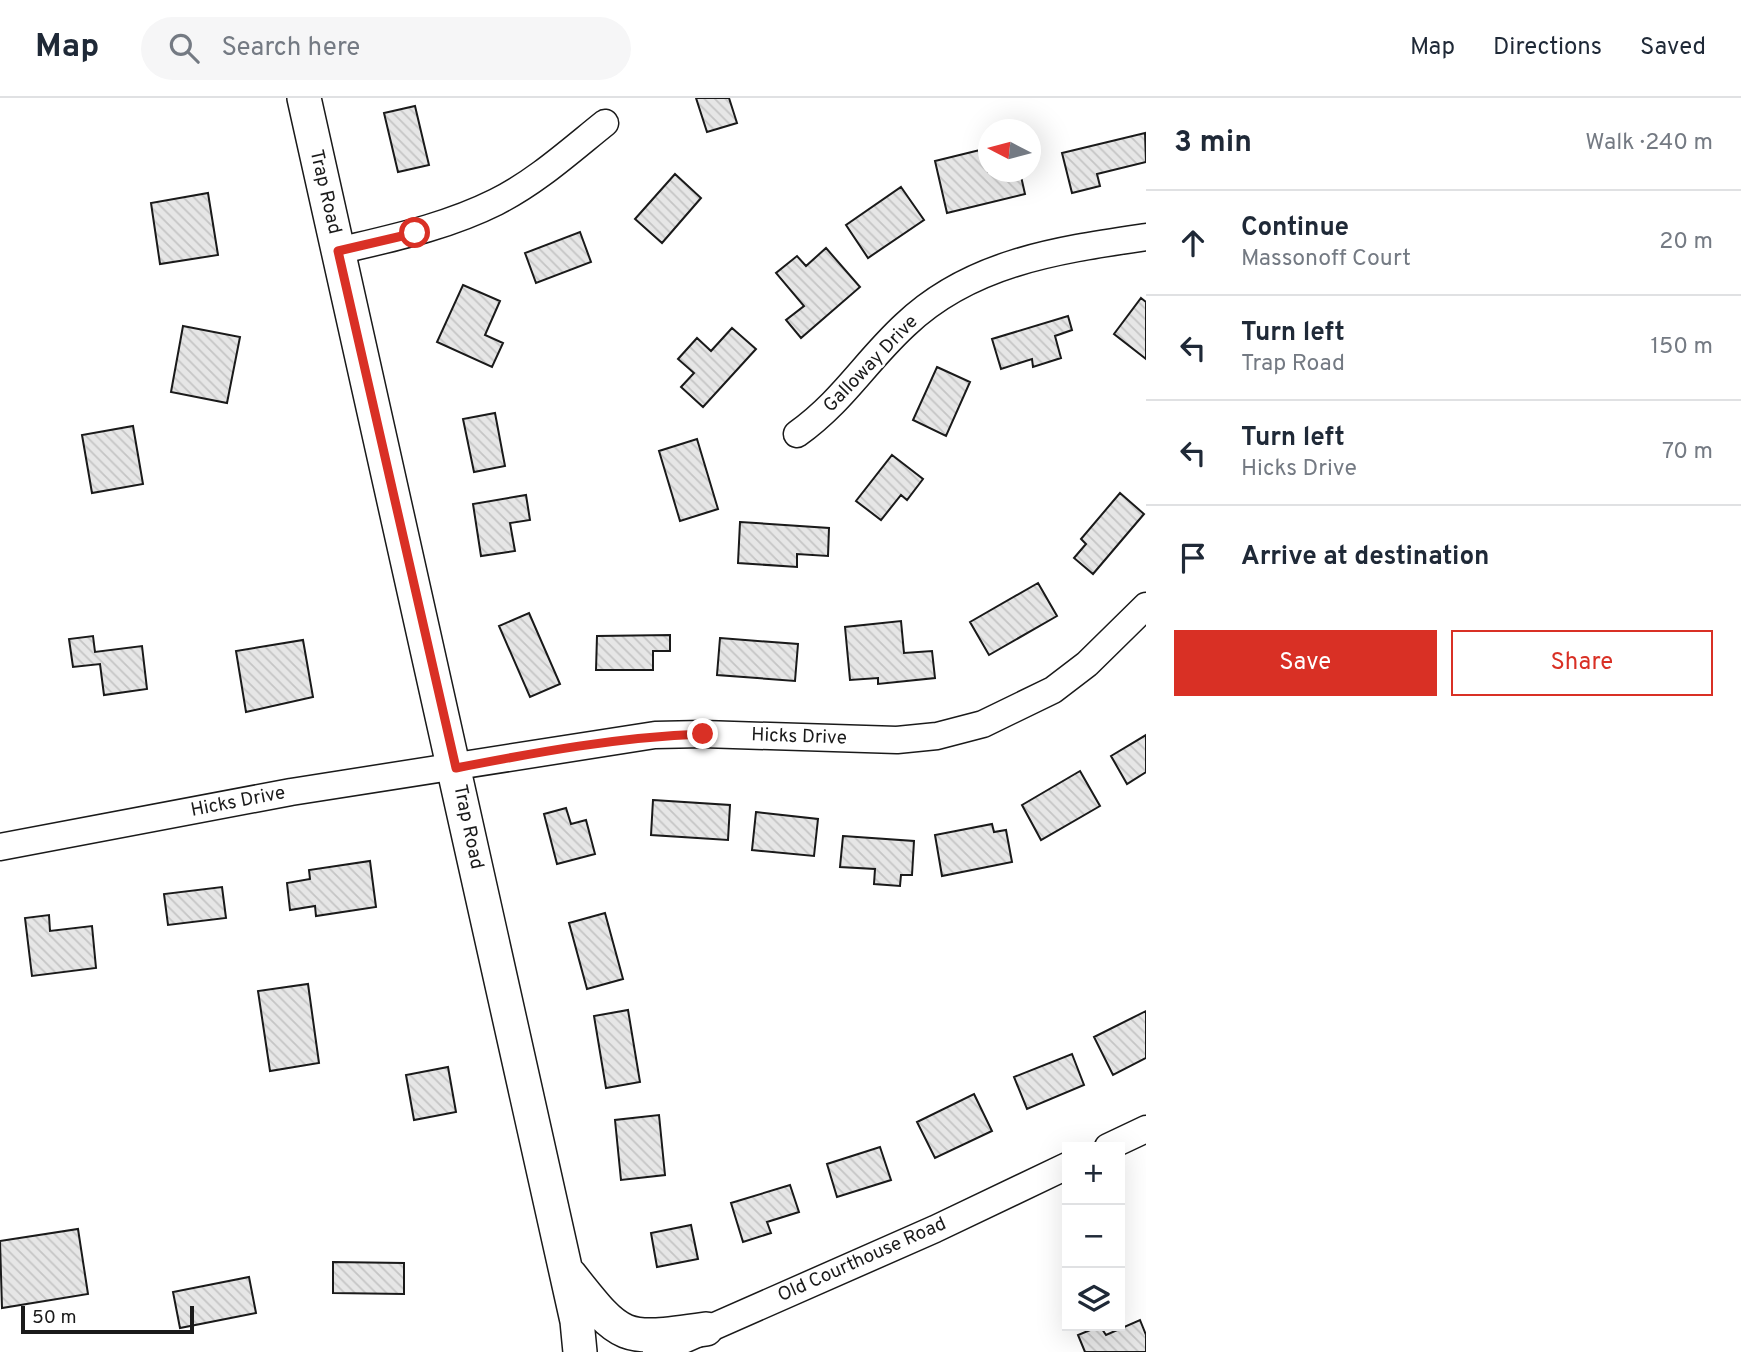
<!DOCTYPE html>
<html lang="en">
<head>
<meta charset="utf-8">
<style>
	body { margin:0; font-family:Overpass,sans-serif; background:#f6f6f7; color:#1f2937 }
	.controls { position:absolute; right:21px; bottom:21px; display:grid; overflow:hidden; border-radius:0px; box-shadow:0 7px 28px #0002 }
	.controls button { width:63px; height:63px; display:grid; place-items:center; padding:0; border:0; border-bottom:2px solid #e0e1e3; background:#fff; color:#1f2937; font:35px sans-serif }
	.compass { position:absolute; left:978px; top:21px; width:63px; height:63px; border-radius:50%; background:#fff; box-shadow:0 7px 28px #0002; rotate:276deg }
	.scale { position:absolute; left:21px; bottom:18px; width:173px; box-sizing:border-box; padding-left:7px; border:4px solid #1a1a1a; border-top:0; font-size:19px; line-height:24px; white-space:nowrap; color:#1a1a1a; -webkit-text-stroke:5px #fff; paint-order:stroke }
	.stop { position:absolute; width:21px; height:21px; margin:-16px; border:5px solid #d93025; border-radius:50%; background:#fff }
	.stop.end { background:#d93025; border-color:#fff; box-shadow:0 2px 7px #0008 }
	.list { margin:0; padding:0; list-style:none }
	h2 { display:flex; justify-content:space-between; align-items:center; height:91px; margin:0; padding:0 28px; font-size:30px }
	h2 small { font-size:23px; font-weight:400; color:#747a83 }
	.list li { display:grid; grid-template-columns:46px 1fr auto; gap:21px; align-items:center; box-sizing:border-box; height:105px; padding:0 28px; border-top:2px solid #e0e1e3 }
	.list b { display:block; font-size:26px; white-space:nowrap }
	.list p { margin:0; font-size:23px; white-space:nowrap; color:#747a83 }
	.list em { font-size:23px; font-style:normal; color:#747a83 }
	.actions { display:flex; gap:14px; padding:21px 28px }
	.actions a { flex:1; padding:16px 0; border:2px solid #d93025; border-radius:0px; text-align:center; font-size:24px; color:#d93025 }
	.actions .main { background:#d93025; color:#fff }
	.icon { flex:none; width:38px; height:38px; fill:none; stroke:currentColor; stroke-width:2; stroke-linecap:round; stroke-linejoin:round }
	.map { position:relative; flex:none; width:1146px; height:1254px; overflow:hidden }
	header { display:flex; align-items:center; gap:42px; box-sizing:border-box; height:98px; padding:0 35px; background:#fff; border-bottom:2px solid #e0e1e3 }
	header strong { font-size:33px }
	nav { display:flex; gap:38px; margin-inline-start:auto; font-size:24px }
	.search { width:490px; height:63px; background:#f6f6f7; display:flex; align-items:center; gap:18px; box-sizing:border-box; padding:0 24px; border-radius:38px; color:#747a83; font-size:26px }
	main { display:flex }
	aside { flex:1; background:#fff }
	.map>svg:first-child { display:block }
	.building { fill:url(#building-back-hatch); stroke:#1a1a1a; stroke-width:2 }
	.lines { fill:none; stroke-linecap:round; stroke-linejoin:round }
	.minor-casing { stroke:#1a1a1a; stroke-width:29 }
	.major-casing { stroke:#1a1a1a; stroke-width:36 }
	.minor { stroke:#fff; stroke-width:26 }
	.major { stroke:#fff; stroke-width:33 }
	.route { stroke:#d93025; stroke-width:9 }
	.labels { text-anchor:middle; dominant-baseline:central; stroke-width:5; stroke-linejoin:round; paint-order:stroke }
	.street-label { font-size:19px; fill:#1a1a1a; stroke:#fff }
</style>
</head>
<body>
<header>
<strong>Map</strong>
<div class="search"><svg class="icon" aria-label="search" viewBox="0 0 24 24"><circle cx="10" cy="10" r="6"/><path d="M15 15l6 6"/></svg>Search here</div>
<nav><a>Map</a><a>Directions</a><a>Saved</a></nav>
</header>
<main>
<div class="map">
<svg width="1146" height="1254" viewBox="0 0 1146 1254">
	<defs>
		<pattern id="building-back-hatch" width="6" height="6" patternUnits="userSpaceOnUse" patternTransform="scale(1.75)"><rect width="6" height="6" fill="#e6e6e6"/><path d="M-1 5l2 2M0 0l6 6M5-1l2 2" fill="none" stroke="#c5c5c5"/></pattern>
	</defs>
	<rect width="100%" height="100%" fill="#fff"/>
	<path class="building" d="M 696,0 L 729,0 L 737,25 L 707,34 Z
		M 415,8 L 429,67 L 398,74 L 384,15 Z
		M 1145,35 L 1146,64 L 1097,76 L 1100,88 L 1072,95 L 1062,55 Z
		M 984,51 L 988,74 L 1020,74 L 1025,96 L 947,115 L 935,63 Z
		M 675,76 L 701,100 L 662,145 L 635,121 Z
		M 901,89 L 924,122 L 868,160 L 846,127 Z
		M 208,95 L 218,157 L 160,166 L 151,105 Z
		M 580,134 L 591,164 L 536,185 L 525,155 Z
		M 826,150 L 860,189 L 801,240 L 786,222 L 804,208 L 776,175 L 797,158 L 806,168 Z
		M 463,187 L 500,203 L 485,237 L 503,245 L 492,269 L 437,244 Z
		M 1141,200 L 1146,204 L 1146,261 L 1114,236 Z
		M 1068,218 L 1072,232 L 1055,238 L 1061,260 L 1033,269 L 1032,261 L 1001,271 L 992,241 Z
		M 183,228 L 240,239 L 227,305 L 171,294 Z
		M 732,230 L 756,251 L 703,309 L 681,289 L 694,275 L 678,261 L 697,240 L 711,253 Z
		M 937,269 L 970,284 L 946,338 L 913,322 Z
		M 495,315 L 505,368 L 474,374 L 463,321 Z
		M 133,328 L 143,386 L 92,395 L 82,337 Z
		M 697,341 L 718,411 L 680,423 L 659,353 Z
		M 892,357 L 923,381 L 907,402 L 901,397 L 881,422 L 856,403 Z
		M 1120,395 L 1144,416 L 1093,476 L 1074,460 L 1086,446 L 1081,441 Z
		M 526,397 L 530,422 L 510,425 L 515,453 L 481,458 L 473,406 Z
		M 740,424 L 829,430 L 828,458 L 797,456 L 797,469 L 738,465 Z
		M 1038,485 L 1057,518 L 989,557 L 970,524 Z
		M 529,515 L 560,586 L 530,599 L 499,528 Z
		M 901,523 L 904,555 L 932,553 L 935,580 L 878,586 L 878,580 L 850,582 L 845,529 Z
		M 670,537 L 670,553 L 653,553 L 653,572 L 596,572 L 597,538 Z
		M 93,538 L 95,554 L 142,548 L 147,591 L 104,597 L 100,566 L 73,569 L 69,541 Z
		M 720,540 L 798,546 L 795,583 L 717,577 Z
		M 303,542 L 313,599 L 246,614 L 236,553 Z
		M 1146,637 L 1146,674 L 1127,686 L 1111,658 Z
		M 1080,673 L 1100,708 L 1041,742 L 1022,707 Z
		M 653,702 L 730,707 L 728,742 L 651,737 Z
		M 566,710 L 571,726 L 586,722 L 595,756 L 557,766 L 544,716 Z
		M 756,714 L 818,721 L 814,758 L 752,752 Z
		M 992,726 L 994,734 L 1006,732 L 1012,764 L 942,778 L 935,737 Z
		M 843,738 L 914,743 L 912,777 L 901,777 L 900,788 L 874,786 L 875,771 L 840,769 Z
		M 370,763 L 376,809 L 316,818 L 315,808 L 290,812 L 287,785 L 310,781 L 309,772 Z
		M 222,789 L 226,820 L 168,827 L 164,796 Z
		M 605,815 L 623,881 L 587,891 L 569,825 Z
		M 49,817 L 50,833 L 92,828 L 96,870 L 32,878 L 25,820 Z
		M 308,886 L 319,965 L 270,973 L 258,893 Z
		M 628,912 L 640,984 L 606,990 L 594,918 Z
		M 1146,913 L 1146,960 L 1113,977 L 1094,939 Z
		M 1072,956 L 1084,987 L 1027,1011 L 1014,979 Z
		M 448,969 L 456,1014 L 414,1022 L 406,977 Z
		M 974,996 L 992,1033 L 935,1060 L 917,1024 Z
		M 659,1017 L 665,1077 L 621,1082 L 615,1022 Z
		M 880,1049 L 891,1082 L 837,1099 L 827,1066 Z
		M 790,1087 L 799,1114 L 767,1124 L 771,1135 L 743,1144 L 731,1105 Z
		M 691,1127 L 698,1161 L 657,1169 L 651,1135 Z
		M 78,1131 L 88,1196 L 2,1210 L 0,1143 Z
		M 333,1164 L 404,1165 L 404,1196 L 333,1195 Z
		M 249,1179 L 256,1215 L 180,1230 L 173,1194 Z
		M 1140,1222 L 1146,1237 L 1146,1254 L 1085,1254 L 1078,1237 L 1100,1228 L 1106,1237 Z"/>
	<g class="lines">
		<g class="minor-casing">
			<path id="minor" d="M 338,153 C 392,140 446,129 496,104 C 536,84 570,53 605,25
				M 797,336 C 843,303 865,264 905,227 C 971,164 1059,152 1146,139
				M 0,749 L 291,694 L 655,637 L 703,636 L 897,642 L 937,638 L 983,626 L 1053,592 L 1087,566 L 1146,508
				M 1108,1049 L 1146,1031
				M 656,1254 L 935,1131 L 1067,1068"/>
		</g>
		<g class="major-casing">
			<path id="major" d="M 304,0 L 577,1223 L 580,1254
				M 570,1177 C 622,1243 622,1243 706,1231"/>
		</g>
		<use href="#minor" class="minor"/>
		<use href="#major" class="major"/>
	</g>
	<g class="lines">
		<path class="route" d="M 415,135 L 338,153 L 456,670 C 538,654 619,639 703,636"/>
	</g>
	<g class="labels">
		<g class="street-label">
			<text transform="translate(325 94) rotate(77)">Trap Road</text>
			<text transform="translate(871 266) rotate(-46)">Galloway Drive</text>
			<text transform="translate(799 639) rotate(2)">Hicks Drive</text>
			<text transform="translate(238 704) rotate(-11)">Hicks Drive</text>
			<text transform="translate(468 729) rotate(78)">Trap Road</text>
			<text transform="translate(862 1162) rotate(-24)">Old Courthouse Road</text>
		</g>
	</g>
</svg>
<div class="controls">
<button>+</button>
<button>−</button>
<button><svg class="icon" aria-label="layers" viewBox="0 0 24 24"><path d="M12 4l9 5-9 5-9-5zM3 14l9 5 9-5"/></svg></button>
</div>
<svg class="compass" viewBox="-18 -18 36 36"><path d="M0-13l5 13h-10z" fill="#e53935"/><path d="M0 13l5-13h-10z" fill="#747a83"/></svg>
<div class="scale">50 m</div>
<div class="stop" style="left:415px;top:135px"></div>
<div class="stop end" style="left:703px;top:636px"></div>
</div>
<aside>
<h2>3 min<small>Walk · 240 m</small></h2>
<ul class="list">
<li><svg class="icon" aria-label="ahead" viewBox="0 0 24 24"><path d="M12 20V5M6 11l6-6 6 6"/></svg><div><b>Continue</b><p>Massonoff Court</p></div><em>20 m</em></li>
<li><svg class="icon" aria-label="left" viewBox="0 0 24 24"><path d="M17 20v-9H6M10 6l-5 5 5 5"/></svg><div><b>Turn left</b><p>Trap Road</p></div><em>150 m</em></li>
<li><svg class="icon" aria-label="left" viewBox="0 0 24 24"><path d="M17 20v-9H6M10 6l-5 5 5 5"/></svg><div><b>Turn left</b><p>Hicks Drive</p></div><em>70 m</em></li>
<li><svg class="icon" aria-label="arrive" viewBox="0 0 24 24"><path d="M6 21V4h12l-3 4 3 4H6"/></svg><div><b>Arrive at destination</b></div></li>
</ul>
<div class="actions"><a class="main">Save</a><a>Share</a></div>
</aside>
</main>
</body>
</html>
